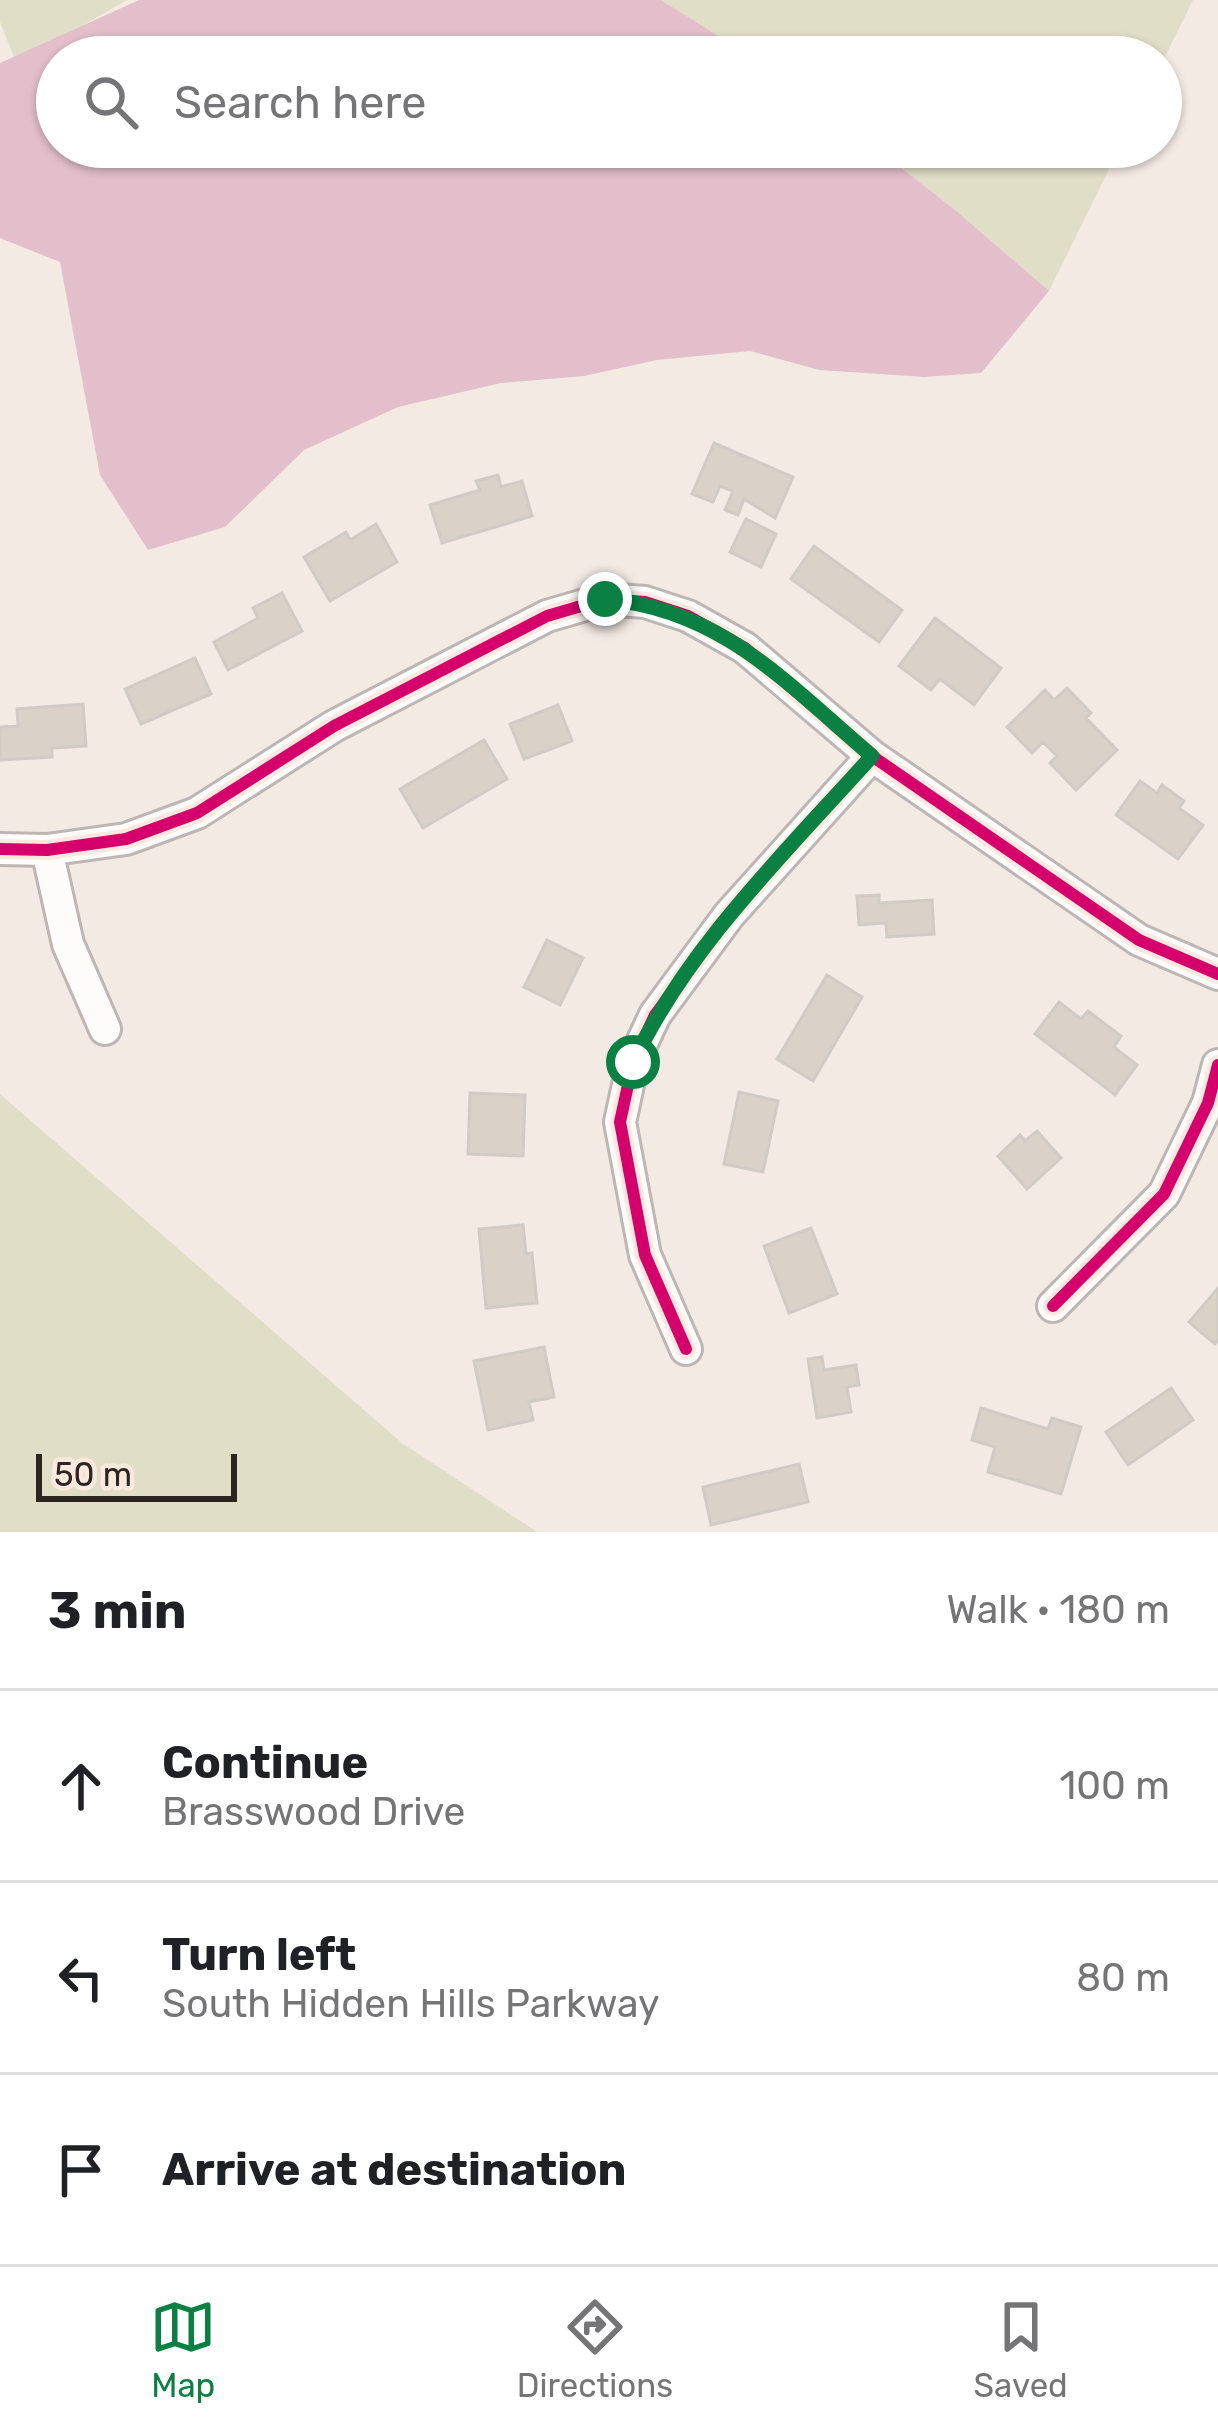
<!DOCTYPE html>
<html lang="en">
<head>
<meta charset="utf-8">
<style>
	body { margin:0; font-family:Rubik,sans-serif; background:#f2f2f2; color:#202124 }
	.scale { position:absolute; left:36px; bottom:30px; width:201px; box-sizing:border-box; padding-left:12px; border:6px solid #2c2521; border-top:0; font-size:33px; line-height:42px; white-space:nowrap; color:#2c2521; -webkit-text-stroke:9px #fbe9dd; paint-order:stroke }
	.stop { position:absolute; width:36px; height:36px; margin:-27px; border:9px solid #0b8043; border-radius:50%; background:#fff }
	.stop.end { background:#0b8043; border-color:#fff; box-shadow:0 3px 12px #0008 }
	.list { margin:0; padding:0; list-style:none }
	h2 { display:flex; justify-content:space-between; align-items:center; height:156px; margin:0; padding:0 48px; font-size:51px }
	h2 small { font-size:39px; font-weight:400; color:#757577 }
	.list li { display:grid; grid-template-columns:78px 1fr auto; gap:36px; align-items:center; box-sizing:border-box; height:192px; padding:0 48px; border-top:3px solid #e0e0e0 }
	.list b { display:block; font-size:45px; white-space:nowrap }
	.list p { margin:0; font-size:39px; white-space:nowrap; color:#757577 }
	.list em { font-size:39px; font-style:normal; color:#757577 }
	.icon { flex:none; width:66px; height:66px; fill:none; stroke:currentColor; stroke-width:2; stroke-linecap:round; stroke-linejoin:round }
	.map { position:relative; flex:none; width:1218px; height:1532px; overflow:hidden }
	.search { position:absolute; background:#fff; box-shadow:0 3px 9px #0004; left:36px; right:36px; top:36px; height:132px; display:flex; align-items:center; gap:30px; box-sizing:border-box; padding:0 42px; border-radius:66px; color:#757577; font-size:45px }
	.sheet { height:732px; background:#fff }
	nav { display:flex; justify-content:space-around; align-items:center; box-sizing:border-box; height:168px; border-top:3px solid #e0e0e0; background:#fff; font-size:33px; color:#757577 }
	nav a { display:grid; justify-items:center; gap:6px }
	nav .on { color:#0b8043 }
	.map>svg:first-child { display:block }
	.green { fill:#e0dec6 }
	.water { fill:#e2bfca }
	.building { fill:#dad2c8; stroke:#d1cbc5; stroke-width:3 }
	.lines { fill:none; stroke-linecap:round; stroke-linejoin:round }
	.minor-casing { stroke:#beb6b2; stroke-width:36 }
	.minor { stroke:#fdfcfb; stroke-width:30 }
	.cycleway-casing { stroke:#fbe9dd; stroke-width:20 }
	.cycleway { stroke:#d6006c; stroke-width:12 }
	.route { stroke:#0b8043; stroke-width:15 }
</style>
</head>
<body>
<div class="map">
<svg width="1218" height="1532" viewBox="0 0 1218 1532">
	<rect width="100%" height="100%" fill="#f4eae4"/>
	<path class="green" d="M 0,0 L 127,0 L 71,32 L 14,57 L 0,22 Z
		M 661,0 L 1193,0 L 1161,65 L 1161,57 L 752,57 Z
		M 874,147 L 1120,147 L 1049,291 L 954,209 Z
		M 0,1094 L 402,1443 L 537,1532 L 0,1532 Z"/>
	<path class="water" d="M 139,0 L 661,0 L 752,57 L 57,57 L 57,147 L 874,147 L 954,209 L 1049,291 L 981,373 L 924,377 L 819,370 L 750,351 L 657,360 L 584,376 L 501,383 L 398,407 L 304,450 L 225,527 L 148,550 L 100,475 L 60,262 L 0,238 L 0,63 Z"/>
	<path class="building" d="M 714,443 L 793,477 L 775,518 L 744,499 L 738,515 L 725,510 L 733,491 L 720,486 L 713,502 L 692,494 Z
		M 498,475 L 501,487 L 522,481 L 532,516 L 442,543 L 430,505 L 480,490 L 476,481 Z
		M 746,519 L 776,534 L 761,567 L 730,552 Z
		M 376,524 L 397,562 L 330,601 L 304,557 L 346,532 L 350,540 Z
		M 814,546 L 902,610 L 879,642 L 791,579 Z
		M 282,593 L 302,631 L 228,670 L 214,642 L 258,618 L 253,608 Z
		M 935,618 L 1001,668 L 974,705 L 940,679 L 931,690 L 899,666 Z
		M 195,658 L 211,694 L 141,724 L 125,689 Z
		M 1067,688 L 1091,713 L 1086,718 L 1117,750 L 1076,790 L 1050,763 L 1057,756 L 1043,742 L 1032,753 L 1007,727 L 1045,690 L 1054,700 Z
		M 83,704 L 86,746 L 52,748 L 52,757 L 0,760 L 0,727 L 18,726 L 17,709 Z
		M 558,705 L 572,741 L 524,759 L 510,724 Z
		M 484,740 L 507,779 L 423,828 L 400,789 Z
		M 1140,781 L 1157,793 L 1162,785 L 1184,801 L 1179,808 L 1203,825 L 1178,859 L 1116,815 Z
		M 879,895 L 879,903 L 932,900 L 934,934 L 887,937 L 886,923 L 859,925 L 857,896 Z
		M 547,940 L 583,958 L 560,1005 L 524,987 Z
		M 827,975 L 862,997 L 813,1081 L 777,1059 Z
		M 1059,1002 L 1081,1019 L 1088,1011 L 1121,1036 L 1114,1047 L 1137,1065 L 1115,1095 L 1035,1034 Z
		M 739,1092 L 778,1101 L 763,1172 L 724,1164 Z
		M 470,1093 L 525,1095 L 523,1156 L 468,1154 Z
		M 1037,1131 L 1061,1158 L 1027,1189 L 998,1156 L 1020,1135 L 1025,1141 Z
		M 523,1225 L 526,1254 L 532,1253 L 537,1303 L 486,1308 L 479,1229 Z
		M 811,1228 L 837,1294 L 789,1313 L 764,1246 Z
		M 1218,1288 L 1218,1340 L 1215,1344 L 1189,1322 Z
		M 544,1347 L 554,1397 L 529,1402 L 533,1420 L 488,1430 L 474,1361 Z
		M 822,1357 L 824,1370 L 856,1365 L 859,1385 L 847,1387 L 851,1412 L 817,1418 L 808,1359 Z
		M 1171,1388 L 1193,1420 L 1128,1465 L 1106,1432 Z
		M 981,1408 L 1048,1429 L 1052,1418 L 1081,1427 L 1061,1494 L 988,1472 L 995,1447 L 972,1440 Z
		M 799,1464 L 808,1502 L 711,1525 L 703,1487 Z"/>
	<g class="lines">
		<g class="minor-casing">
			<path id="minor" d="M 0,849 L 47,850 L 126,839 L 197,813 L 334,726 L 547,616 L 605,599 L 645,602 L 688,616 L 745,648 L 872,756 L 1139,940 L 1218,974
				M 47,850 L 68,944 L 105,1029
				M 1053,1306 L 1164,1194 L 1208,1103 L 1218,1065
				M 686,1349 L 645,1255 L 620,1122 L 633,1062 L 655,1015 L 729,915 L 872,756"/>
		</g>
		<use href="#minor" class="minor"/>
		<g class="cycleway-casing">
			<path id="cycleway" d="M 0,849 L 47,850 L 126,839 L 197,813 L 334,726 L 547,616 L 605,599 L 645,602 L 688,616 L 745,648 L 872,756 L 1139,940 L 1218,974
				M 1053,1306 L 1164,1194 L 1208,1103 L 1218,1065
				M 686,1349 L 645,1255 L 620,1122 L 633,1062 L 655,1015 L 729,915 L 872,756"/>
		</g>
		<use href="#cycleway" class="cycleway"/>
	</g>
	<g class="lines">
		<path class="route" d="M 605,599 C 722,609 787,684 872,756 C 786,852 689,945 633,1062"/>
	</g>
</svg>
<div class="scale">50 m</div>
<div class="stop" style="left:633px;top:1062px"></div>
<div class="stop end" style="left:605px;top:599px"></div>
<div class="search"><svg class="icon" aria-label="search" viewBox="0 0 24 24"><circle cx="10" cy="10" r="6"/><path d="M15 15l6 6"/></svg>Search here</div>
</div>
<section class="sheet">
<h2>3 min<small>Walk · 180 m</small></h2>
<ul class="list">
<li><svg class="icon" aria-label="ahead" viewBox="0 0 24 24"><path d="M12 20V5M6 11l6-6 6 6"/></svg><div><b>Continue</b><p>Brasswood Drive</p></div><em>100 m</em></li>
<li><svg class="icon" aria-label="left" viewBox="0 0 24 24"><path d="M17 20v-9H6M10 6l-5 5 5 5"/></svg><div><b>Turn left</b><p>South Hidden Hills Parkway</p></div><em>80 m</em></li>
<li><svg class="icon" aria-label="arrive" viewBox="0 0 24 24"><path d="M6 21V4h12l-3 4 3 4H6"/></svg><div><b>Arrive at destination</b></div></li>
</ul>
</section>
<nav>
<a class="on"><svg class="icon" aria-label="map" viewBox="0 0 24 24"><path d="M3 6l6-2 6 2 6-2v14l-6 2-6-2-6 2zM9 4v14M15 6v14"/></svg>Map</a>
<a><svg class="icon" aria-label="directions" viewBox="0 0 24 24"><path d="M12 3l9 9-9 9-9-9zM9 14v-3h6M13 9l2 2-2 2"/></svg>Directions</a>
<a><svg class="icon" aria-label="saved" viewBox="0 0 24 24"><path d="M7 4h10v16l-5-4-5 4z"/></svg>Saved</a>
</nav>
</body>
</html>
